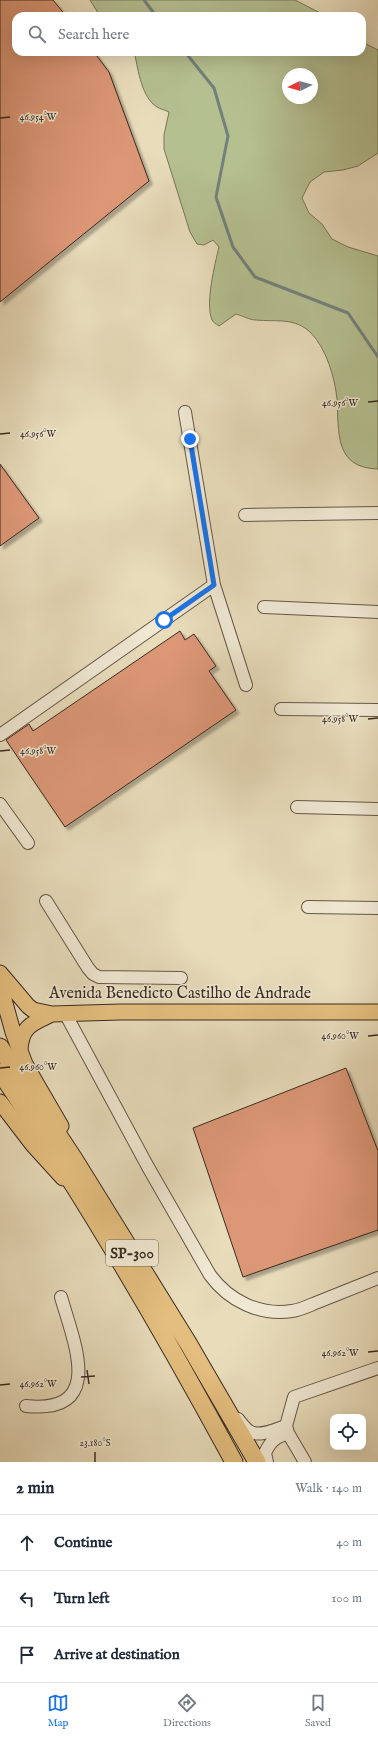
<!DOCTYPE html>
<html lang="en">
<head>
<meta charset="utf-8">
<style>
	body { margin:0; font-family:"IM FELL English",serif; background:#f2f2f3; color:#1f2937 }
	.controls { position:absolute; right:12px; bottom:12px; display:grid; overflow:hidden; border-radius:8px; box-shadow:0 4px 16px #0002 }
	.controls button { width:36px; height:36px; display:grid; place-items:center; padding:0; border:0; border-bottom:1px solid #e0e1e3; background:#fff; color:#1f2937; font:20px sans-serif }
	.compass { position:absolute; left:282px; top:68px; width:36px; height:36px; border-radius:50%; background:#fff; box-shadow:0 4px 16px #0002; rotate:265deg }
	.stop { position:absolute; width:12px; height:12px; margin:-9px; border:3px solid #1a73e8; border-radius:50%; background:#fff }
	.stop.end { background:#1a73e8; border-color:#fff; box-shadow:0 1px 4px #0008 }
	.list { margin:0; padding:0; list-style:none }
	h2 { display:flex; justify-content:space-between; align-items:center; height:52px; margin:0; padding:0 16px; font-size:17px }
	h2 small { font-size:13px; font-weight:400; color:#747a83 }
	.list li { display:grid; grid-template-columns:26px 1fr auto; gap:12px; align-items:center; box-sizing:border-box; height:56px; padding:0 16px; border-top:1px solid #e0e1e3 }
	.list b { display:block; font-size:15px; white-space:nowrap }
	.list em { font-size:13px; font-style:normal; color:#747a83 }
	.icon { flex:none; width:22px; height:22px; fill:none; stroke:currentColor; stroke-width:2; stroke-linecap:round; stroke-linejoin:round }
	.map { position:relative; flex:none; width:378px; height:1462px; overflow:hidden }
	.search { position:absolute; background:#fff; box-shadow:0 4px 16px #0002; left:12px; right:12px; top:12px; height:44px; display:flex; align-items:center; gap:10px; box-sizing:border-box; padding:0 14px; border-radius:12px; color:#747a83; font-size:15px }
	.sheet { height:220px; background:#fff }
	nav { display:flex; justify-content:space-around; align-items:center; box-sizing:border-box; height:56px; border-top:1px solid #e0e1e3; background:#fff; font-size:11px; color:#747a83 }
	nav a { display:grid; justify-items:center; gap:2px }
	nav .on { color:#1a73e8 }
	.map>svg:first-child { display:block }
	.green { fill:#b5c091; stroke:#767659; fill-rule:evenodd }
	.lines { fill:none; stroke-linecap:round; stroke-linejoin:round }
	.stream { stroke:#72817c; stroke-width:3 }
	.building { fill:#dc9777; stroke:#382b21; filter:url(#shadow) }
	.minor-casing { stroke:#645748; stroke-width:14 }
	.major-casing { stroke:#382b21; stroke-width:17 }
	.highway-casing { stroke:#382b21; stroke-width:19 }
	.minor { stroke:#f0e8d3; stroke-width:12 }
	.major { stroke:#e4be7e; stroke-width:15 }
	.highway { stroke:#e4be7e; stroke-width:17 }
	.route { stroke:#1a73e8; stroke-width:5 }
	.ticks { fill:none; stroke:#382b21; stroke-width:1.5 }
	.labels { text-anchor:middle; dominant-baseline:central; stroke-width:3; stroke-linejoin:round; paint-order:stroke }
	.shield { fill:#f0e8d3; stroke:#6f6456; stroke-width:1 }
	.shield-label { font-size:15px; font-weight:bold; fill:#382b21 }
	.street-label { font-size:16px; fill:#382b21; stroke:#f0e8d3 }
	.ticks-label { font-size:10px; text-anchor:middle; fill:#382b21; stroke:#f0e8d3; stroke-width:3; stroke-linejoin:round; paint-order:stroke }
</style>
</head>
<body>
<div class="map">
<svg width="378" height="1462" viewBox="0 0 378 1462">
	<defs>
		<filter id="shadow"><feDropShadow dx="3.5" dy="3.5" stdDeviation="1" flood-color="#0004"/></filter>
	</defs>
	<rect width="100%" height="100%" fill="#e8dcbb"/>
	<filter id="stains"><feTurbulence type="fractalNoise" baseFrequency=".005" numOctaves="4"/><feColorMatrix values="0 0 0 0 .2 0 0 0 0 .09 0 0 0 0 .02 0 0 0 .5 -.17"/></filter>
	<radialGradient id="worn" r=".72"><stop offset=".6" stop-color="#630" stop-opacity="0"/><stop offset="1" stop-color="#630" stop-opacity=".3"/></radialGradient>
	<path class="green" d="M 90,0 L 295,0 L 326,16 L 100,16 Z
		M 362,42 L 378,50 L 378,153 L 358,166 L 343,170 L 324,172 L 310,182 L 302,198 L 309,213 L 322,224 L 332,239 L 348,247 L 378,256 L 378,469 C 334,468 339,432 337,399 C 335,378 326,348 311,333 C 295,317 276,322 256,320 C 250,320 243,316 236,314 L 219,326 C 216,324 213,322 212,320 C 205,303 215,264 219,247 L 213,240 L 204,245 L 197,244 L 190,232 L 164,149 L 164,135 L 169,112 C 165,110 160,109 157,107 C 142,98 138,70 135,55 L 132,52 L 362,52 ZM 288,74 L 312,74 L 312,98 L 288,98 Z"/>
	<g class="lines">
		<path class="stream" d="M 144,0 L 156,16
			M 185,52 L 214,88 L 228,136 L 216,197 L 233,247 L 255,277 L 348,313 L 378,357"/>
	</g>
	<path class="building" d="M 0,0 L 53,0 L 66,16 L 16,16 L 16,52 L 94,52 L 109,72 L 149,181 L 0,302 Z
		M 0,464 L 39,518 L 0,546 Z
		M 180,631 L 185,640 L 194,634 L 216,666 L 209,671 L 236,710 L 65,827 L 6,740 L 29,724 L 33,731 Z
		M 346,1068 L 378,1151 L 378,1230 L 243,1277 L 193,1128 Z"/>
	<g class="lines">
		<g class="minor-casing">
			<path id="minor" d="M 185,412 L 214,585
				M 245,515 L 378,513
				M 264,607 L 378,612
				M 281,709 L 378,710
				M 0,735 L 214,585 L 246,685
				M 0,804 L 28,843
				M 297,807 L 378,809
				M 46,901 L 88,968 L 93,974 L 99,977 L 181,978
				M 308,907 L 378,908
				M 66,1015 L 148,1167 L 210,1275 C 229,1301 260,1316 292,1311 C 301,1310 310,1305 318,1302 C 338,1294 358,1286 378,1278
				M 26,1406 C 106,1414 74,1343 61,1297
				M 238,1419 C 241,1423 245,1428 249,1431 C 259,1438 276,1429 286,1426
				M 267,1462 L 265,1453 C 270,1442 275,1437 287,1434
				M 305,1462 L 288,1433 L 286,1426 L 294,1397 L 378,1368"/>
		</g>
		<g class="major-casing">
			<path id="major" d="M 0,973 L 28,1006 L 33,1010 L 52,1014 L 120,1012 L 378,1012
				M 0,985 L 13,1032 L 25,1064 L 61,1126
				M 20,1050 C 21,1026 33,1023 52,1014
				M 0,1102 L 33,1145 L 63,1178"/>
		</g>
		<g class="highway-casing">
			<path id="highway" d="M 0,1047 L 74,1159 L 188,1343 L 257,1462
				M 0,1072 C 85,1197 162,1329 234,1462"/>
		</g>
		<use href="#minor" class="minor"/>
		<use href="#major" class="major"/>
		<use href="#highway" class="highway"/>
	</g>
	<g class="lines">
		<path class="route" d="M 164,620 L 214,585 L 190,439"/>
	</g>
	<path class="ticks" d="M 0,118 L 10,117M 368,402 L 378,401M 0,434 L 10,433M 368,719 L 378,718M 0,751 L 10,750M 368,1036 L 378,1035M 0,1068 L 10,1067M 368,1352 L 378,1351M 87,1370 L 89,1384M 81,1377 L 95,1376M 0,1385 L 10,1384M 95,1452 L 95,1462"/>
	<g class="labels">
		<rect class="shield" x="106" y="1240" width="52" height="26" rx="3"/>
		<g class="shield-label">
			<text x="132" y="1253">SP-300</text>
		</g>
		<g class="street-label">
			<text x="180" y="994">Avenida Benedicto Castilho de Andrade</text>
		</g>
	</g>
	<g class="ticks-label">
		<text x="38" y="120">46.954°W</text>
		<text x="340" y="406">46.956°W</text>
		<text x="38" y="437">46.956°W</text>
		<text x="340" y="722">46.958°W</text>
		<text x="38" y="754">46.958°W</text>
		<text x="340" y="1039">46.960°W</text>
		<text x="38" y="1070">46.960°W</text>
		<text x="340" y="1356">46.962°W</text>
		<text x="38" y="1387">46.962°W</text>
		<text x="95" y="1446">23.180°S</text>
	</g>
	<rect width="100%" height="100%" filter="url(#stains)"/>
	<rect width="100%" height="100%" fill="url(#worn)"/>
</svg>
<div class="controls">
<button><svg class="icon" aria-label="locate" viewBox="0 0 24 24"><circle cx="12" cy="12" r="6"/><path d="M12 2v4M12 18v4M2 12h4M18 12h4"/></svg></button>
</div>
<svg class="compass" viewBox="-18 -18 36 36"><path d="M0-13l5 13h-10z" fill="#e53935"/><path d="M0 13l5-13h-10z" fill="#747a83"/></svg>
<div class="stop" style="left:164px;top:620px"></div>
<div class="stop end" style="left:190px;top:439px"></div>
<div class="search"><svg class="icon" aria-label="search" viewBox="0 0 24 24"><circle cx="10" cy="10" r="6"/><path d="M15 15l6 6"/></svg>Search here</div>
</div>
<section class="sheet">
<h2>2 min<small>Walk · 140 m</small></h2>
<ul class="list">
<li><svg class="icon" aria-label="ahead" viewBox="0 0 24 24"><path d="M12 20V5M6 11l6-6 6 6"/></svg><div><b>Continue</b></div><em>40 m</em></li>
<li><svg class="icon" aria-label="left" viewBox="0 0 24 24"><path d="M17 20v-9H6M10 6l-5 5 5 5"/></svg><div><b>Turn left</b></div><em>100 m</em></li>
<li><svg class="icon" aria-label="arrive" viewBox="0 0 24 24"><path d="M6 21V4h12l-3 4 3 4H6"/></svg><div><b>Arrive at destination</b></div></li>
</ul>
</section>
<nav>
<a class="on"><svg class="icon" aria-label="map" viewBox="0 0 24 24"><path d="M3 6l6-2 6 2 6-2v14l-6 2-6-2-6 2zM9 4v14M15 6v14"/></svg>Map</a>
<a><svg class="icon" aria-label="directions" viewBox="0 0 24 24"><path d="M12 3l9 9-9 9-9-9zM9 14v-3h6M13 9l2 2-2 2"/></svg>Directions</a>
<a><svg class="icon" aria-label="saved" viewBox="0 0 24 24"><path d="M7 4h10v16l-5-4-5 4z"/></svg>Saved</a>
</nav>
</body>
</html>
